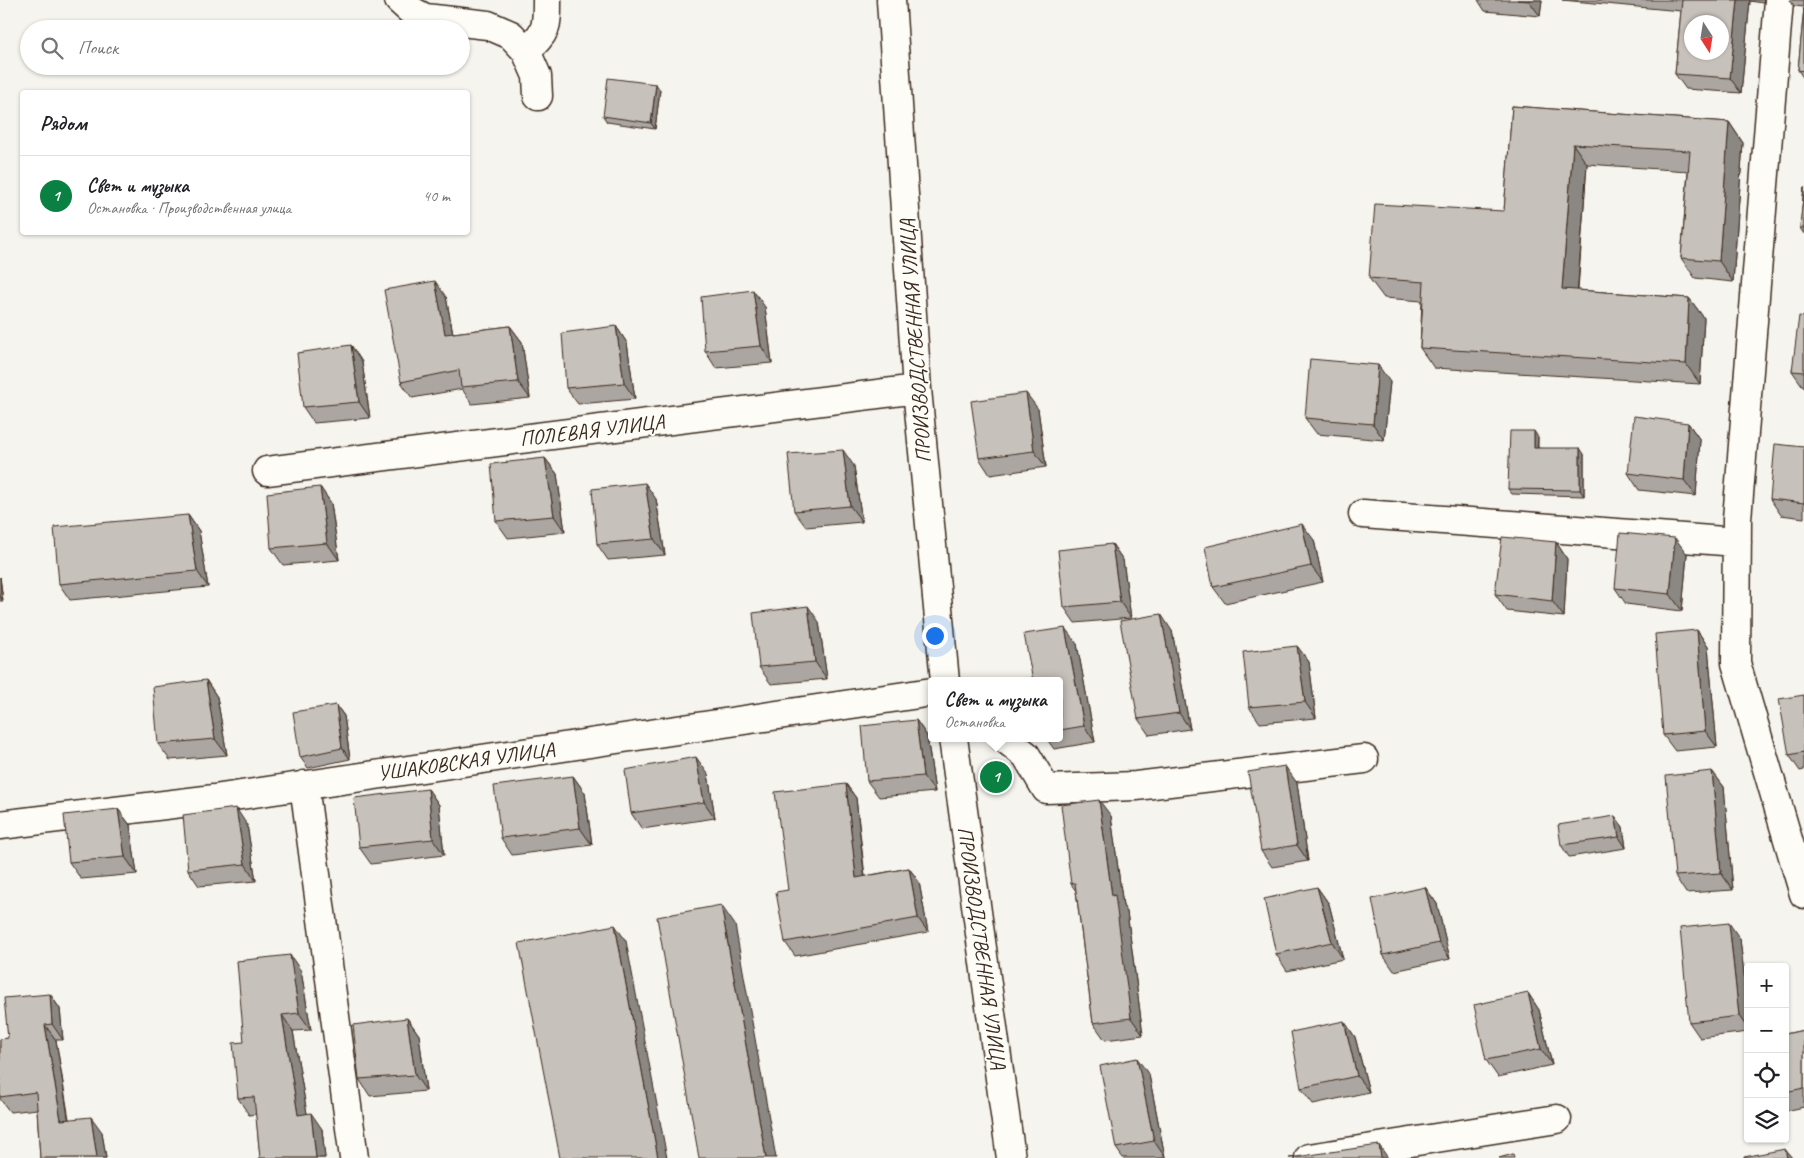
<!DOCTYPE html>
<html lang="ru">
<head>
<meta charset="utf-8">
<style>
	body { margin:0; font-family:Caveat,sans-serif; background:#f2f2f2; color:#202124 }
	.controls { position:absolute; right:15px; bottom:15px; display:grid; overflow:hidden; border-radius:5px; box-shadow:0 1px 4px #0004 }
	.controls button { width:45px; height:45px; display:grid; place-items:center; padding:0; border:0; border-bottom:1px solid #e0e0e0; background:#fff; color:#202124; font:25px sans-serif }
	.compass { position:absolute; left:1684px; top:15px; width:45px; height:45px; border-radius:50%; background:#fff; box-shadow:0 1px 4px #0004; rotate:168deg }
	.you { position:absolute; left:934px; top:635px; width:18px; height:18px; margin:-12px; border:4px solid #fff; border-radius:50%; background:#1a73e8; box-shadow:0 0 0 8px #1a73e833 }
	.badge { display:grid; place-items:center; width:32px; height:32px; border-radius:50%; background:#0b8043; color:#fff; font-size:16px; font-weight:700 }
	.pin { position:absolute; translate:-50% -50%; border:2px solid #fff; box-shadow:0 1px 5px #0006 }
	.popup { position:absolute; left:928px; top:677px; width:135px; height:65px; box-sizing:border-box; display:grid; place-content:center; border-radius:5px; background:#fff; filter:drop-shadow(0 1px 4px #0005); font-size:16px; white-space:nowrap; color:#757577 }
	.popup b { font-size:19px; color:#202124 }
	.popup::after { content:''; position:absolute; left:50%; top:100%; margin-left:-10px; border:10px solid transparent; border-top-color:#fff }
	.list { margin:0; padding:0; list-style:none }
	h2 { display:flex; justify-content:space-between; align-items:center; height:65px; margin:0; padding:0 20px; font-size:21px }
	h2 small { font-size:16px; font-weight:400; color:#757577 }
	.list li { display:grid; grid-template-columns:32px 1fr auto; gap:15px; align-items:center; box-sizing:border-box; height:80px; padding:0 20px; border-top:1px solid #e0e0e0 }
	.list b { display:block; font-size:19px; white-space:nowrap }
	.list p { margin:0; font-size:16px; white-space:nowrap; color:#757577 }
	.list em { font-size:16px; font-style:normal; color:#757577 }
	.icon { flex:none; width:28px; height:28px; fill:none; stroke:currentColor; stroke-width:2; stroke-linecap:round; stroke-linejoin:round }
	.map { position:relative; flex:none; width:1804px; height:1158px; overflow:hidden }
	.search { position:absolute; background:#fff; box-shadow:0 1px 4px #0004; left:20px; top:20px; width:450px; height:55px; display:flex; align-items:center; gap:12px; box-sizing:border-box; padding:0 18px; border-radius:28px; color:#757577; font-size:19px }
	.panel { position:absolute; background:#fff; box-shadow:0 1px 4px #0004; left:20px; top:90px; width:450px; height:145px; border-radius:5px }
	.map>svg:first-child { display:block }
	.lines { fill:none; stroke-linecap:round; stroke-linejoin:round }
	.minor-casing { stroke:#3b2a1e; stroke-width:31 }
	.minor { stroke:#fdfcf7; stroke-width:28 }
	.wall { fill:#aba6a1; stroke:#3b2a1e }
	.shaded-wall { fill:#8b8783; stroke:#3b2a1e }
	.building { fill:#c7c1bb; stroke:#3b2a1e; fill-rule:evenodd }
	.labels { text-anchor:middle; dominant-baseline:central; stroke-width:4; stroke-linejoin:round; paint-order:stroke }
	.street-label { font-size:21px; fill:#3b2a1e; stroke:#fdfcf7 }
</style>
</head>
<body>
<div class="map">
<svg width="1804" height="1158" viewBox="0 0 1804 1158">
	<rect width="100%" height="100%" fill="#f5f4ee"/>
	<filter id="ink" filterUnits="userSpaceOnUse"><feTurbulence type="fractalNoise" baseFrequency=".02" numOctaves="2"/><feDisplacementMap in="SourceGraphic" scale="10" xChannelSelector="R" yChannelSelector="G"/><feConvolveMatrix kernelMatrix="1 2 1 2 8 2 1 2 1" color-interpolation-filters="sRGB"/></filter>
	<g filter="url(#ink)">
		<g class="lines">
			<g class="minor-casing">
				<path id="minor" d="M 399,0 L 410,10 L 425,18 L 488,25 L 511,35 L 526,51 L 537,76 L 538,96
					M 891,0 L 917,389 L 945,681
					M 1779,0 L 1737,519 L 1736,663 L 1804,894
					M 526,51 C 547,31 547,29 547,0
					M 267,471 L 917,389
					M 1363,514 L 1737,542
					M 953,738 L 1011,1158
					M 1004,738 L 1026,755 L 1046,789 L 1136,786 L 1364,759
					M 304,785 L 354,1158
					M 0,825 L 214,799 L 932,692
					M 1309,1158 L 1557,1119"/>
			</g>
			<use href="#minor" class="minor"/>
		</g>
		<path class="wall" d="M 1478,0 L 1542,0 L 1540,16 L 1485,11 Z
			M 1562,0 L 1764,0 L 1763,3 L 1750,1 L 1741,93 L 1686,89 L 1675,74 L 1681,11 Z
			M 1790,0 L 1804,0 L 1804,7 L 1794,6 Z
			M 1804,8 L 1804,79 L 1798,70 Z
			M 660,90 L 655,129 L 607,122 L 603,116 Z
			M 1512,106 L 1729,122 L 1743,143 L 1733,282 L 1695,278 L 1681,258 L 1688,171 L 1587,164 L 1578,290 L 1689,298 L 1704,318 L 1700,384 L 1434,368 L 1420,348 L 1422,301 L 1384,298 L 1369,278 L 1504,211 Z
			M 1804,187 L 1804,234 L 1800,228 Z
			M 446,297 L 453,333 L 510,326 L 522,342 L 530,398 L 472,404 L 462,389 L 412,398 L 401,382 Z
			M 765,307 L 772,363 L 716,368 L 705,351 Z
			M 1804,317 L 1804,388 L 1792,371 Z
			M 616,326 L 627,343 L 635,399 L 578,404 L 566,388 Z
			M 351,345 L 362,362 L 370,418 L 314,423 L 303,407 Z
			M 1390,382 L 1384,440 L 1317,434 L 1305,418 Z
			M 1038,409 L 1046,467 L 990,475 L 979,458 Z
			M 1688,423 L 1700,440 L 1696,496 L 1639,490 L 1628,473 Z
			M 1538,437 L 1538,448 L 1584,454 L 1584,496 L 1512,494 L 1508,489 Z
			M 1804,447 L 1804,518 L 1781,515 L 1770,499 Z
			M 545,458 L 557,474 L 565,532 L 508,538 L 496,521 Z
			M 854,466 L 862,522 L 806,527 L 794,511 Z
			M 320,487 L 331,503 L 339,560 L 283,565 L 271,548 Z
			M 656,499 L 665,555 L 608,560 L 597,544 Z
			M 188,515 L 199,531 L 208,587 L 70,600 L 59,584 Z
			M 1314,540 L 1323,582 L 1225,603 L 1213,587 Z
			M 1556,542 L 1567,559 L 1564,617 L 1507,611 L 1495,594 Z
			M 1112,544 L 1123,560 L 1131,618 L 1075,623 L 1064,607 Z
			M 1687,554 L 1682,611 L 1626,604 L 1615,588 Z
			M 0,577 L 3,601 L 0,601 Z
			M 819,622 L 827,679 L 771,684 L 759,667 Z
			M 1697,630 L 1708,647 L 1717,747 L 1675,751 L 1663,735 Z
			M 1172,631 L 1190,729 L 1149,735 L 1138,719 Z
			M 1077,644 L 1095,742 L 1054,749 L 1046,738 L 1060,738 L 1060,681 Z
			M 1297,646 L 1309,662 L 1316,718 L 1260,723 L 1249,707 Z
			M 206,680 L 217,697 L 227,755 L 170,760 L 158,744 Z
			M 1804,695 L 1804,770 L 1800,771 L 1789,755 Z
			M 336,705 L 344,716 L 350,759 L 308,768 L 300,757 Z
			M 916,720 L 927,736 L 935,792 L 879,797 L 867,781 Z
			M 1712,771 L 1724,787 L 1733,890 L 1686,893 L 1675,876 Z
			M 708,774 L 715,818 L 642,829 L 631,813 Z
			M 573,776 L 585,793 L 592,845 L 512,855 L 501,838 Z
			M 1297,783 L 1308,861 L 1272,867 L 1261,851 Z
			M 846,784 L 856,798 L 865,876 L 909,868 L 919,882 L 928,932 L 795,956 L 785,942 L 788,890 Z
			M 428,789 L 439,805 L 444,855 L 371,864 L 359,847 Z
			M 118,809 L 130,825 L 137,874 L 81,879 L 69,862 Z
			M 1111,816 L 1123,906 L 1127,912 L 1143,1035 L 1105,1040 L 1093,1023 L 1076,891 L 1071,884 Z
			M 1615,816 L 1623,827 L 1626,848 L 1569,857 L 1561,845 Z
			M 247,825 L 256,881 L 199,886 L 188,870 Z
			M 1317,887 L 1329,904 L 1343,959 L 1287,971 L 1276,954 Z
			M 1425,887 L 1437,904 L 1450,959 L 1394,971 L 1383,955 Z
			M 1740,939 L 1748,1009 L 1748,1032 L 1700,1038 L 1689,1022 Z
			M 301,971 L 311,1030 L 293,1031 L 307,1114 L 322,1129 L 325,1158 L 260,1158 L 256,1114 L 249,1115 L 238,1098 L 244,1042 Z
			M 1528,993 L 1539,1010 L 1552,1065 L 1498,1077 L 1486,1060 Z
			M 50,994 L 60,1009 L 63,1040 L 56,1040 L 69,1119 L 102,1132 L 106,1158 L 40,1158 L 37,1109 L 10,1112 L 0,1099 L 0,1039 L 8,1038 Z
			M 407,1018 L 419,1035 L 426,1091 L 370,1096 L 359,1079 Z
			M 1344,1021 L 1355,1037 L 1369,1092 L 1313,1104 L 1301,1088 Z
			M 1804,1030 L 1804,1107 L 1785,1111 L 1785,1034 Z
			M 1149,1075 L 1165,1157 L 1160,1158 L 1123,1158 L 1116,1148 Z"/>
		<path class="shaded-wall" d="M 1529,0 L 1542,0 L 1540,16 L 1529,1 Z
			M 1738,0 L 1749,0 L 1750,1 L 1741,93 L 1730,78 Z
			M 656,84 L 660,90 L 655,129 L 651,123 Z
			M 1729,122 L 1743,143 L 1733,282 L 1719,261 Z
			M 1573,144 L 1587,164 L 1576,310 L 1562,289 Z
			M 435,281 L 446,297 L 456,350 L 445,334 Z
			M 753,290 L 765,307 L 772,363 L 761,346 Z
			M 1689,298 L 1704,318 L 1700,384 L 1686,364 Z
			M 510,326 L 522,342 L 530,398 L 518,382 Z
			M 616,326 L 627,343 L 635,399 L 624,383 Z
			M 351,345 L 362,362 L 370,418 L 359,402 Z
			M 1378,365 L 1390,382 L 1384,440 L 1373,424 Z
			M 1026,393 L 1038,409 L 1046,467 L 1034,451 Z
			M 1688,423 L 1700,440 L 1696,496 L 1684,480 Z
			M 1534,431 L 1538,437 L 1537,453 L 1534,448 Z
			M 1580,448 L 1584,454 L 1584,496 L 1580,490 Z
			M 843,450 L 854,466 L 862,522 L 850,506 Z
			M 545,458 L 557,474 L 565,532 L 554,516 Z
			M 645,483 L 656,499 L 665,555 L 654,539 Z
			M 320,487 L 331,503 L 339,560 L 327,543 Z
			M 188,515 L 199,531 L 208,587 L 197,571 Z
			M 1302,524 L 1314,540 L 1323,582 L 1311,566 Z
			M 1675,538 L 1687,554 L 1682,611 L 1670,594 Z
			M 1556,542 L 1567,559 L 1564,617 L 1552,601 Z
			M 1112,544 L 1123,560 L 1131,618 L 1120,602 Z
			M 0,577 L 3,601 L 0,596 Z
			M 808,606 L 819,622 L 827,679 L 815,662 Z
			M 1161,614 L 1172,631 L 1190,729 L 1179,713 Z
			M 1065,628 L 1077,644 L 1095,742 L 1084,726 Z
			M 1697,630 L 1708,647 L 1717,747 L 1705,731 Z
			M 1297,646 L 1309,662 L 1316,718 L 1305,702 Z
			M 206,680 L 217,697 L 227,755 L 215,739 Z
			M 336,705 L 344,716 L 350,759 L 342,748 Z
			M 916,720 L 927,736 L 935,792 L 923,776 Z
			M 696,757 L 708,774 L 715,818 L 704,802 Z
			M 1285,766 L 1297,783 L 1308,861 L 1297,845 Z
			M 1712,771 L 1724,787 L 1733,890 L 1721,873 Z
			M 573,776 L 585,793 L 592,845 L 580,828 Z
			M 846,784 L 856,798 L 866,892 L 856,878 Z
			M 428,789 L 439,805 L 444,855 L 433,839 Z
			M 1099,800 L 1111,816 L 1123,906 L 1127,912 L 1143,1035 L 1131,1018 L 1112,896 Z
			M 236,808 L 247,825 L 256,881 L 245,864 Z
			M 118,809 L 130,825 L 137,874 L 125,857 Z
			M 1615,816 L 1623,827 L 1626,848 L 1619,837 Z
			M 909,868 L 919,882 L 928,932 L 918,918 Z
			M 1317,887 L 1329,904 L 1343,959 L 1332,942 Z
			M 1425,887 L 1437,904 L 1450,959 L 1439,943 Z
			M 721,905 L 735,925 L 776,1158 L 766,1158 Z
			M 1729,923 L 1740,939 L 1748,1009 L 1748,1029 L 1739,1016 Z
			M 615,925 L 626,941 L 667,1158 L 658,1158 Z
			M 290,955 L 301,971 L 311,1030 L 299,1013 Z
			M 1528,993 L 1539,1010 L 1552,1065 L 1541,1049 Z
			M 50,994 L 60,1009 L 63,1040 L 52,1024 Z
			M 282,1015 L 293,1031 L 310,1131 L 298,1115 Z
			M 407,1018 L 419,1035 L 426,1091 L 415,1075 Z
			M 1344,1021 L 1355,1037 L 1369,1092 L 1357,1076 Z
			M 45,1025 L 56,1040 L 71,1136 L 61,1120 Z
			M 1137,1058 L 1149,1075 L 1165,1157 L 1154,1141 Z
			M 311,1113 L 322,1129 L 325,1158 L 316,1158 Z
			M 91,1117 L 102,1132 L 106,1158 L 97,1158 Z
			M 1379,1145 L 1388,1158 L 1381,1158 Z
			M 1785,1149 L 1792,1158 L 1787,1158 Z"/>
		<path class="building" d="M 1517,0 L 1529,0 L 1529,1 Z
			M 1682,0 L 1738,0 L 1730,78 L 1675,74 ZM 1692,22 L 1722,22 L 1722,52 L 1692,52 Z
			M 1804,8 L 1804,71 L 1798,70 Z
			M 608,78 L 656,84 L 651,123 L 603,116 Z
			M 1512,106 L 1729,122 L 1719,261 L 1681,258 L 1690,151 L 1573,144 L 1562,289 L 1689,298 L 1686,364 L 1420,348 L 1424,282 L 1369,278 L 1375,204 L 1504,211 Z
			M 1804,187 L 1804,228 L 1800,228 Z
			M 435,281 L 445,334 L 510,326 L 518,382 L 461,387 L 459,370 L 401,382 L 384,290 Z
			M 753,290 L 761,346 L 705,351 L 701,297 Z
			M 1799,316 L 1804,317 L 1804,372 L 1792,371 Z
			M 616,326 L 624,383 L 566,388 L 562,333 Z
			M 351,345 L 359,402 L 303,407 L 297,353 Z
			M 1310,359 L 1378,365 L 1373,424 L 1305,418 Z
			M 1026,393 L 1034,451 L 979,458 L 971,401 Z
			M 1634,416 L 1688,423 L 1684,480 L 1628,473 Z
			M 1510,431 L 1534,431 L 1534,448 L 1580,448 L 1580,490 L 1508,489 Z
			M 1775,444 L 1804,447 L 1804,503 L 1770,499 Z
			M 843,450 L 850,506 L 794,511 L 788,454 Z
			M 545,458 L 554,516 L 496,521 L 491,464 Z
			M 645,483 L 654,539 L 597,544 L 592,489 Z
			M 320,487 L 327,543 L 271,548 L 267,493 Z
			M 188,515 L 197,571 L 59,584 L 54,527 Z
			M 1302,524 L 1311,566 L 1213,587 L 1205,547 Z
			M 1620,533 L 1675,538 L 1670,594 L 1615,588 Z
			M 1502,537 L 1556,542 L 1552,601 L 1495,594 Z
			M 1112,544 L 1120,602 L 1064,607 L 1058,550 Z
			M 808,606 L 815,662 L 759,667 L 753,613 Z
			M 1161,614 L 1179,713 L 1138,719 L 1120,621 Z
			M 1065,628 L 1084,726 L 1060,730 L 1060,681 L 1033,681 L 1024,634 Z
			M 1697,630 L 1705,731 L 1663,735 L 1655,634 Z
			M 1297,646 L 1305,702 L 1249,707 L 1243,652 Z
			M 206,680 L 215,739 L 158,744 L 153,687 Z
			M 1804,695 L 1804,752 L 1789,755 L 1779,699 Z
			M 336,705 L 342,748 L 300,757 L 293,712 Z
			M 916,720 L 923,776 L 867,781 L 862,726 Z
			M 696,757 L 704,802 L 631,813 L 625,770 Z
			M 1285,766 L 1297,845 L 1261,851 L 1248,772 Z
			M 1712,771 L 1721,873 L 1675,876 L 1666,776 Z
			M 573,776 L 580,828 L 501,838 L 494,786 Z
			M 846,784 L 856,878 L 909,868 L 918,918 L 785,942 L 776,892 L 788,890 L 775,792 Z
			M 428,789 L 433,839 L 359,847 L 354,798 Z
			M 1099,800 L 1112,896 L 1115,895 L 1131,1018 L 1093,1023 L 1075,883 L 1071,884 L 1061,805 Z
			M 236,808 L 245,864 L 188,870 L 183,815 Z
			M 118,809 L 125,857 L 69,862 L 64,815 Z
			M 1615,816 L 1619,837 L 1561,845 L 1558,825 Z
			M 1317,887 L 1332,942 L 1276,954 L 1264,899 Z
			M 1425,887 L 1439,943 L 1383,955 L 1372,899 Z
			M 721,905 L 766,1158 L 699,1158 L 657,917 Z
			M 1729,923 L 1739,1016 L 1689,1022 L 1680,928 Z
			M 615,925 L 658,1158 L 560,1158 L 519,943 Z
			M 290,955 L 299,1013 L 282,1015 L 298,1115 L 311,1113 L 316,1158 L 260,1158 L 254,1097 L 238,1098 L 233,1043 L 244,1042 L 237,961 Z
			M 1528,993 L 1541,1049 L 1486,1060 L 1474,1005 Z
			M 50,994 L 52,1024 L 45,1025 L 61,1120 L 91,1117 L 97,1158 L 40,1158 L 36,1092 L 0,1097 L 0,1039 L 8,1038 L 4,998 Z
			M 407,1018 L 415,1075 L 359,1079 L 353,1025 Z
			M 1344,1021 L 1357,1076 L 1301,1088 L 1291,1032 Z
			M 1804,1030 L 1804,1088 L 1785,1092 L 1785,1034 Z
			M 1137,1058 L 1154,1141 L 1116,1148 L 1100,1066 Z
			M 1379,1145 L 1381,1158 L 1289,1158 Z
			M 1785,1149 L 1787,1158 L 1744,1158 L 1744,1157 Z
			M 1513,1154 L 1514,1158 L 1499,1158 Z"/>
	</g>
	<g class="labels">
		<g class="street-label">
			<text transform="translate(915 341) rotate(-94)">ПРОИЗВОДСТВЕННАЯ УЛИЦА</text>
			<text transform="translate(592 430) rotate(-7)">ПОЛЕВАЯ УЛИЦА</text>
			<text transform="translate(466 761) rotate(-8)">УШАКОВСКАЯ УЛИЦА</text>
			<text transform="translate(982 948) rotate(82)">ПРОИЗВОДСТВЕННАЯ УЛИЦА</text>
		</g>
	</g>
</svg>
<div class="controls">
<button>+</button>
<button>−</button>
<button><svg class="icon" aria-label="locate" viewBox="0 0 24 24"><circle cx="12" cy="12" r="6"/><path d="M12 2v4M12 18v4M2 12h4M18 12h4"/></svg></button>
<button><svg class="icon" aria-label="layers" viewBox="0 0 24 24"><path d="M12 4l9 5-9 5-9-5zM3 14l9 5 9-5"/></svg></button>
</div>
<svg class="compass" viewBox="-18 -18 36 36"><path d="M0-13l5 13h-10z" fill="#e53935"/><path d="M0 13l5-13h-10z" fill="#757577"/></svg>
<div class="you"></div>
<div class="pin badge" style="left:996px;top:777px">1</div>
<div class="popup"><b>Свет и музыка</b>Остановка</div>
<div class="search"><svg class="icon" aria-label="search" viewBox="0 0 24 24"><circle cx="10" cy="10" r="6"/><path d="M15 15l6 6"/></svg>Поиск</div>
<section class="panel">
<h2>Рядом<small></small></h2>
<ul class="list">
<li><span class="badge">1</span><div><b>Свет и музыка</b><p>Остановка · Производственная улица</p></div><em>40 m</em></li>
</ul>
</section>
</div>
</body>
</html>
